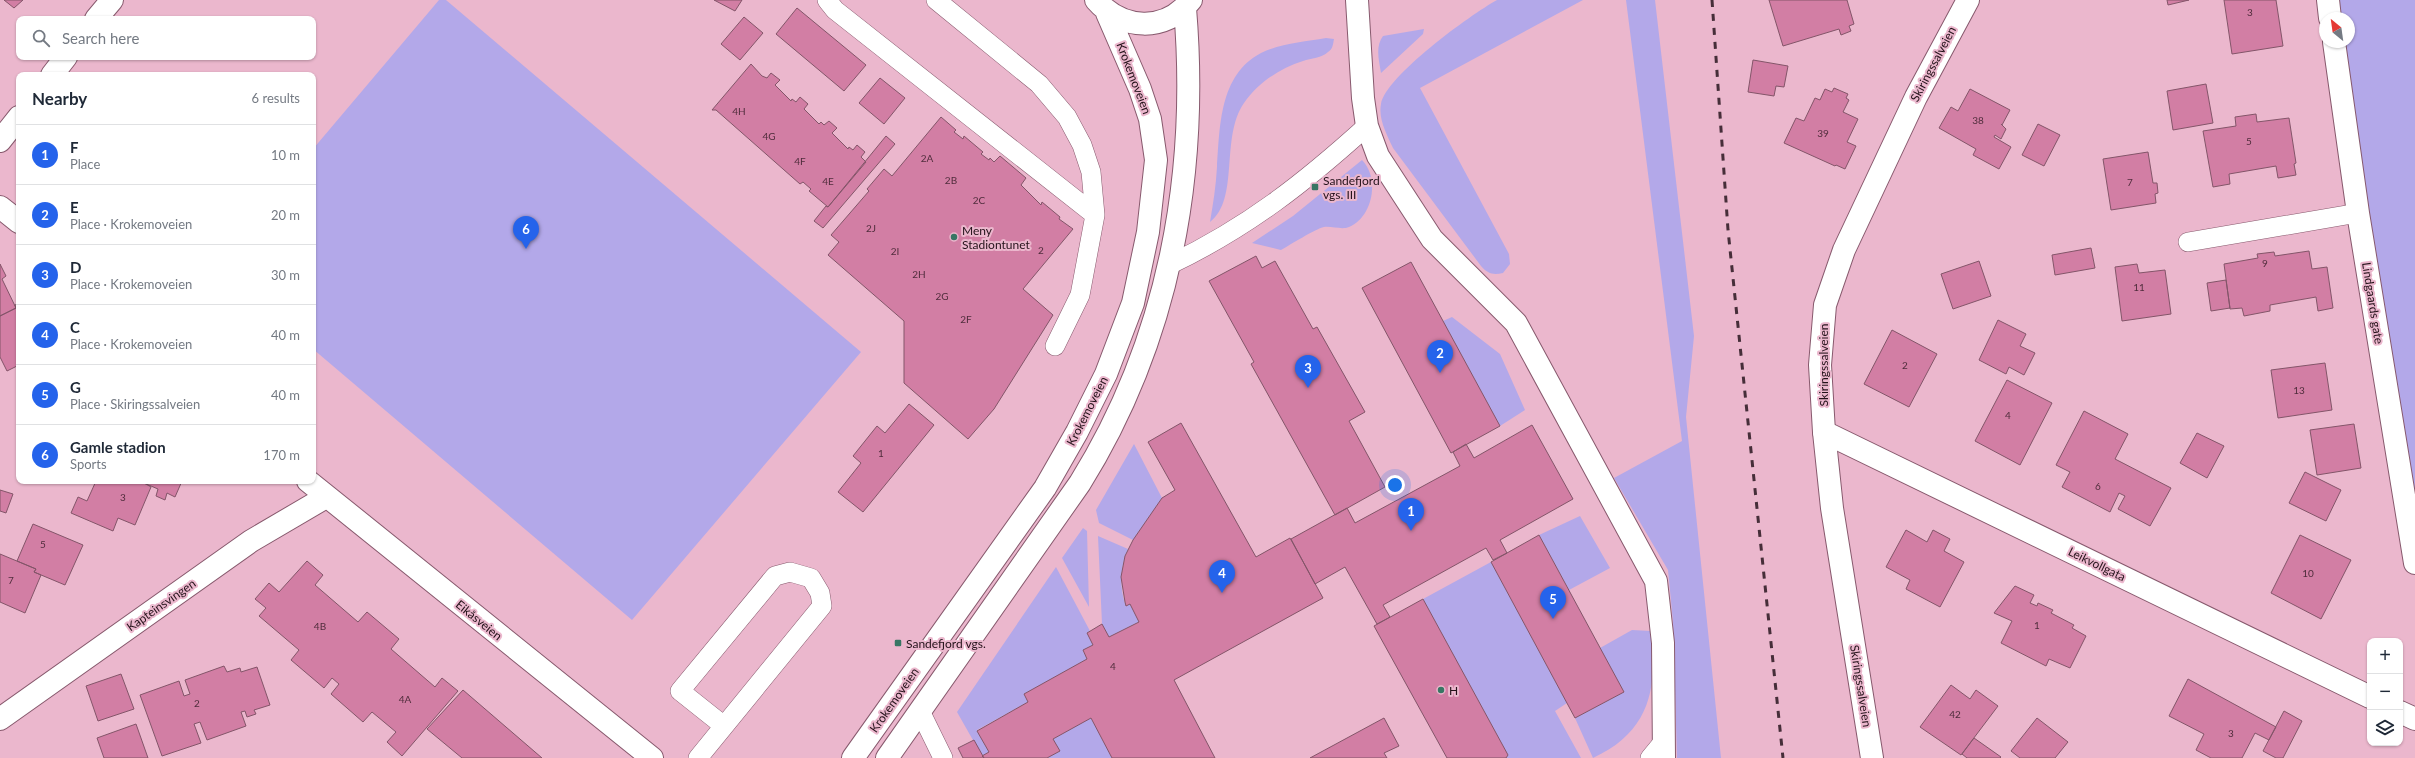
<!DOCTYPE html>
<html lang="en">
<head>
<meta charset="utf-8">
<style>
	body { margin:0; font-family:Lato,sans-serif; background:#f2f2f3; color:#1f2937 }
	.controls { position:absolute; right:12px; bottom:12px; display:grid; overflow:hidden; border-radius:8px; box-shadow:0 1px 3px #0004 }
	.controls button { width:36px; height:36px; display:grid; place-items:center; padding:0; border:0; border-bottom:1px solid #e0e1e3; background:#fff; color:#1f2937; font:20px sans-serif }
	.compass { position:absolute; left:2319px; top:12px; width:36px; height:36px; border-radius:50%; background:#fff; box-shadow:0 1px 3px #0004; rotate:331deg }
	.you { position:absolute; left:1395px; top:485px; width:14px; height:14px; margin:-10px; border:3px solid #fff; border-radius:50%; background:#1a73e8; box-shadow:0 0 0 6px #1a73e833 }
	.badge { display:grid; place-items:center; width:26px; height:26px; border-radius:50%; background:#2563eb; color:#fff; font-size:13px; font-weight:700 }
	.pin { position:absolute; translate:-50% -33px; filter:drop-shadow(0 1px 2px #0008) }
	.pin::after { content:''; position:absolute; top:21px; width:14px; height:12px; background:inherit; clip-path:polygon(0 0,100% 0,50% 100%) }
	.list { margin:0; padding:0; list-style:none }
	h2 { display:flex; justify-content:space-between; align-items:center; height:52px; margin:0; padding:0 16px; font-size:17px }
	h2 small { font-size:13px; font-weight:400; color:#747a83 }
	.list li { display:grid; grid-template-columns:26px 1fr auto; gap:12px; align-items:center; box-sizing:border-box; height:60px; padding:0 16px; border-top:1px solid #e0e1e3 }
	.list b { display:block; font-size:15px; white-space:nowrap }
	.list p { margin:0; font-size:13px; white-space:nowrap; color:#747a83 }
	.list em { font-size:13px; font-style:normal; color:#747a83 }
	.icon { flex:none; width:22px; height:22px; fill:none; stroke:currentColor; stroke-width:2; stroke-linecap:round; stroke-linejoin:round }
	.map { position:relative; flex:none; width:2415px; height:758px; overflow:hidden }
	.search { position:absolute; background:#fff; box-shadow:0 1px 3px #0004; left:16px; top:16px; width:300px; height:44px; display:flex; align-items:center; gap:10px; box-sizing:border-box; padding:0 14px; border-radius:8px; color:#747a83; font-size:15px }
	.panel { position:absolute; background:#fff; box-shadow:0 1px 3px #0004; left:16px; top:72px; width:300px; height:412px; border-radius:8px }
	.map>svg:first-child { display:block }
	.green { fill:#b3a8e9 }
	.building { fill:#d27ea4; stroke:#835569 }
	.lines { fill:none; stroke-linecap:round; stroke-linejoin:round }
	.service-casing { stroke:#87596d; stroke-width:20 }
	.minor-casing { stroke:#87596d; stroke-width:24 }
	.secondary-casing { stroke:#87596d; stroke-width:24 }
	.service { stroke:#fff; stroke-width:19 }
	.minor { stroke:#fff; stroke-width:22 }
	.secondary { stroke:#fff; stroke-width:22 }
	.rail { stroke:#462e39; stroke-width:3; stroke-dasharray:7 7; stroke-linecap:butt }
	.poi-dot { fill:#387664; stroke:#ebb7cd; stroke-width:1.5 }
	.labels { text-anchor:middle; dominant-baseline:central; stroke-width:4; stroke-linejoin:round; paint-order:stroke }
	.number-label { font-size:10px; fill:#502d3c }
	.street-label { font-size:12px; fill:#24121a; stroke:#ebb7cd }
	.poi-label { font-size:12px; fill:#24121a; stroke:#ebb7cd; text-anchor:start }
</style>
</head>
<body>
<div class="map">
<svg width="2415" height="758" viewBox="0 0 2415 758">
	<rect width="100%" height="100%" fill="#ebb7cd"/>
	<path class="green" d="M 439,0 L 446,0 L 861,352 L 632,620 L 313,349 L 313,149 Z
		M 1497,0 L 1583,0 L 1420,88 L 1509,254 L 1510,264 L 1503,273 C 1493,275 1488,274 1481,266 L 1393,148 C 1387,135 1378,119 1381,104 C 1386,76 1470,15 1497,0 Z
		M 1626,0 L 1655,0 L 1694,336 L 1686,417 L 1721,758 L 1677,758 L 1673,622 L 1668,570 L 1614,478 L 1682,441 Z
		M 2322,0 L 2415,0 L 2415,563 L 2329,42 L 2349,42 L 2349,18 L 2325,18 Z
		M 1424,29 L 1423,34 L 1381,73 C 1379,60 1375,47 1383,36 Z
		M 1326,38 L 1334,39 C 1333,44 1333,49 1328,52 C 1322,58 1311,58 1303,61 C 1280,68 1258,83 1244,103 C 1220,137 1240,199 1210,222 C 1213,204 1216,186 1217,167 C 1220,127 1219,75 1261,53 C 1281,43 1304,42 1326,38 Z
		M 1362,160 C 1380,178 1373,217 1349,227 C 1342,230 1332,226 1324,227 C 1315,229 1290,245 1281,250 L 1252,243 L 1293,216 Z
		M 1452,317 L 1500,354 L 1525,410 L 1500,426 L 1443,321 Z
		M 1134,444 L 1162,498 L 1133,540 L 1099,523 L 1096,510 Z
		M 1580,516 L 1610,568 L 1569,590 L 1539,535 Z
		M 1083,528 L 1087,531 L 1089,607 L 1062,558 Z
		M 1098,536 L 1128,549 C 1120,567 1119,588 1126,606 L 1130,604 L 1139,622 L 1109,637 L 1102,624 Z
		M 1491,562 L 1567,703 L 1555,711 L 1581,758 L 1506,758 L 1508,755 L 1423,599 Z
		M 1056,567 L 1090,631 L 1087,633 L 1093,645 L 1083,651 L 1087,659 L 1024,694 L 1028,702 L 977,730 L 989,752 L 982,756 L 957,712 Z
		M 1632,630 L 1651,631 C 1658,688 1650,732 1593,758 L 1575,718 L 1624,692 L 1600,648 Z
		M 1091,718 L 1112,758 L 1047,758 L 1060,751 L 1053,739 Z"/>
	<path class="building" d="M 4,0 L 23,0 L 14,8 Z
		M 714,0 L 742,0 L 735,11 Z
		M 1769,0 L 1847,0 L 1854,24 L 1849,26 L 1851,31 L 1841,35 L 1839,29 L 1783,46 Z
		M 2167,0 L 2189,0 L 2168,5 Z
		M 2224,0 L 2276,0 L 2283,46 L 2232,54 Z
		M 797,8 L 866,65 L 844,91 L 776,34 Z
		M 744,17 L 763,33 L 740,60 L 721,44 Z
		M 1753,60 L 1788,66 L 1784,87 L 1776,86 L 1774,96 L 1748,92 Z
		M 751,64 L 762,76 L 767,78 L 771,73 L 780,80 L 775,85 L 791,101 L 792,99 L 796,102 L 800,97 L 808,104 L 804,109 L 819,124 L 821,122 L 824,125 L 829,121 L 837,128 L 832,133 L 848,149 L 849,147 L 853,150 L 857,145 L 865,152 L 861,157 L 866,162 L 828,207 L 809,191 L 811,189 L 803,182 L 800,184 L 716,110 L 712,110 Z
		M 880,78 L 905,98 L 884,124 L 859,103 Z
		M 2206,84 L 2213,123 L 2173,130 L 2167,91 Z
		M 1834,88 L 1848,94 L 1846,98 L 1849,100 L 1843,112 L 1858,119 L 1847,142 L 1856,146 L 1845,169 L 1836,165 L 1835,166 L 1784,143 L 1796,118 L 1804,121 L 1815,98 L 1820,100 L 1825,89 L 1832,92 Z
		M 1970,89 L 2010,110 L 2002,125 L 2001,124 L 2006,129 L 2001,139 L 1995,135 L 1994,137 L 2011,147 L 1999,169 L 1973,155 L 1976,149 L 1939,128 L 1951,107 L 1958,111 Z
		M 2256,114 L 2257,122 L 2289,118 L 2296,163 L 2294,164 L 2296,175 L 2278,178 L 2276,166 L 2229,174 L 2230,184 L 2213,187 L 2203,131 L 2236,126 L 2235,117 Z
		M 941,117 L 956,130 L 954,132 L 963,139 L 964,136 L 983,152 L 981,154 L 989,160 L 990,158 L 994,162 L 1000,156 L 1026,178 L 1021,185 L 1041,205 L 1042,202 L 1060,217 L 1059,219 L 1073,229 L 1023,289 L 1053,315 L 994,409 L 968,439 L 904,383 L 904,321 L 828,255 L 839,242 L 831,235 L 869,191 L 867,189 L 884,169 L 892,176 Z
		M 2038,124 L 2060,135 L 2044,166 L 2022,155 Z
		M 886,136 L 895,144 L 823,228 L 814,221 L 826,206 L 828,207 Z
		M 2148,152 L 2153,183 L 2157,183 L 2158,193 L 2155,194 L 2156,203 L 2111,210 L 2103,159 Z
		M 2091,248 L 2095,268 L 2055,275 L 2052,255 Z
		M 2309,251 L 2312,269 L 2327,267 L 2333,308 L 2318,311 L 2316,297 L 2270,305 L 2270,311 L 2244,316 L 2242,308 L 2230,309 L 2224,264 L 2258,258 L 2257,254 L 2274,252 L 2275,256 Z
		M 1256,256 L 1262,268 L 1275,261 L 1313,329 L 1317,327 L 1365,412 L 1349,421 L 1385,487 L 1335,515 L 1251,364 L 1254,362 L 1209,281 Z
		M 1979,261 L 1991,296 L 1953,309 L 1941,274 Z
		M 1411,262 L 1500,426 L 1451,453 L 1362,288 Z
		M 0,264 L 6,276 L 2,279 L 16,308 L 0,316 Z
		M 2137,264 L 2139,273 L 2165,270 L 2171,314 L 2122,321 L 2115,267 Z
		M 2226,280 L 2230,308 L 2211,311 L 2207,283 Z
		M 19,303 L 19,365 L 7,371 L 0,357 L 0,316 L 16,308 L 15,305 Z
		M 1998,320 L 2026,334 L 2020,346 L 2035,353 L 2024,375 L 2009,367 L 2006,374 L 1979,360 Z
		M 1892,330 L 1937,354 L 1909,407 L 1864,384 Z
		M 2325,363 L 2332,410 L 2278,418 L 2271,370 Z
		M 2007,380 L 2052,403 L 2020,465 L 1975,441 Z
		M 909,404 L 934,425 L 863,512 L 838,492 L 861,463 L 853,456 L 877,426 L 885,433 Z
		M 2084,411 L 2128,434 L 2115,459 L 2171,488 L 2150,526 L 2118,509 L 2125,496 L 2119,493 L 2110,512 L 2062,487 L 2070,472 L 2056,465 Z
		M 1181,423 L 1256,557 L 1290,538 L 1323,598 L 1174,680 L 1215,758 L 1112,758 L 1091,718 L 1053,739 L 1060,751 L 1047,758 L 984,758 L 982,756 L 989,752 L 977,731 L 1028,702 L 1024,694 L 1087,659 L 1083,650 L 1093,645 L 1087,633 L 1102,624 L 1109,637 L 1139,622 L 1130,604 L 1126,606 L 1125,602 L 1121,577 L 1125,556 L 1133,540 L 1162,498 L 1175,490 L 1148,442 Z
		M 2354,424 L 2361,468 L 2317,475 L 2310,430 Z
		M 1532,425 L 1573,499 L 1500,540 L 1507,553 L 1493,560 L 1486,548 L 1383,605 L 1390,617 L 1377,624 L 1345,567 L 1315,584 L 1291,539 L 1347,508 L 1355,523 L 1460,466 L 1453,452 L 1466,444 L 1474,458 Z
		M 2197,433 L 2224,446 L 2207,478 L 2180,463 Z
		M 2305,472 L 2341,490 L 2326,521 L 2289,503 Z
		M 96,481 L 145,481 L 144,483 L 151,487 L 135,525 L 118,518 L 113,531 L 71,513 L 78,497 L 87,501 Z
		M 145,481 L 182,481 L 175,497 L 167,493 L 165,500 L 156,496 L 158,489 L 144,483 Z
		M 0,490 L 13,494 L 6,513 L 0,511 Z
		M 33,524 L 83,545 L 65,585 L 34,572 L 36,569 L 17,561 Z
		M 1906,530 L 1927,542 L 1933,530 L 1950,539 L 1944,551 L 1964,562 L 1940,607 L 1906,589 L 1910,580 L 1886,567 Z
		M 1539,535 L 1624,692 L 1575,718 L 1491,562 Z
		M 2300,535 L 2351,560 L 2321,619 L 2271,593 Z
		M 0,554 L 36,569 L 34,572 L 41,575 L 25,613 L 0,602 Z
		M 307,561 L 323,575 L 315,585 L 358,622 L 367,612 L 399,639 L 391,649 L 435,687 L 442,678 L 458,691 L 402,756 L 387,742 L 396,732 L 372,712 L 363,722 L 331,694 L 339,684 L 332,678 L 324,688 L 291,660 L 299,650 L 259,616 L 266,608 L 255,599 L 269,583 L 279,592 Z
		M 2015,586 L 2034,595 L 2030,603 L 2037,606 L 2038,603 L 2053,610 L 2051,613 L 2074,625 L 2072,628 L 2086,636 L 2070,668 L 2049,659 L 2046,666 L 2001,643 L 2012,621 L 1994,613 Z
		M 1423,599 L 1508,755 L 1506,758 L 1447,758 L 1374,626 Z
		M 224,666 L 227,672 L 240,668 L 241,672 L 257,667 L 270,705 L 254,710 L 256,714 L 247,717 L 245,711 L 241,712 L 246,726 L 207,740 L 200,722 L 194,724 L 201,743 L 162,756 L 140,695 L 179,681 L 184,696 L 190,694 L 185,680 Z
		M 121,674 L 134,709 L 98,721 L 86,686 Z
		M 2188,679 L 2276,727 L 2269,740 L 2255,733 L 2242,758 L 2211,758 L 2196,750 L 2204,734 L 2169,716 Z
		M 1951,685 L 1970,699 L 1976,690 L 1998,706 L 1961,755 L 1920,727 Z
		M 463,690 L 542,758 L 462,758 L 427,729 Z
		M 2284,711 L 2302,721 L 2283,758 L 2276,758 L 2263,751 Z
		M 1384,718 L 1399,746 L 1384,753 L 1387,758 L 1310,758 Z
		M 2037,718 L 2068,742 L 2055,758 L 2020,758 L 2011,751 Z
		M 136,724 L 148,758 L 104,758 L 97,738 Z
		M 1974,738 L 2001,757 L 2000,758 L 1967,758 L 1962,754 Z
		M 974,740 L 984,758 L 963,758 L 958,748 Z"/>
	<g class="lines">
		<g class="service-casing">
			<path id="service" d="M 827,0 L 835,10 L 1095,215
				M 936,0 L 1039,84 L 1067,117 L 1082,145 L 1091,172 L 1095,215 L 1080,295 L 1055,346
				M 2188,242 L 2358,213
				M 1171,264 C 1248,227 1304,183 1367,126
				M 920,711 L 943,758
				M 698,758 L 822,606 L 820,593 L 811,578 L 790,572 L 775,576 L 680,691 L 724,726
				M 1650,758 L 1664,741"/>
		</g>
		<g class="minor-casing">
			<path id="minor" d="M 1357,0 L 1363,98 L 1367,126 L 1378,156 L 1432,239 L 1516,323 L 1656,581 L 1663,643 L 1664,758
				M 2328,0 L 2330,18
				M 96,19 L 112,0
				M 2334,42 L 2358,213 L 2415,563
				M 52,75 L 66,57
				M 0,141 L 19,117
				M 0,207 L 19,222
				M 1824,432 L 2370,697
				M 308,481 L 652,758
				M 2400,712 L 2415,719
				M 0,719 L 251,541 L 326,497"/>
		</g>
		<g class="secondary-casing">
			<path id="secondary" d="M 1096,0 C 1122,30 1165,33 1191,0
				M 853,758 L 1045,488 L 1077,432 L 1106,374 L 1133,303 L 1148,232 L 1156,160 L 1150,119 L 1140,89 L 1107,13
				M 887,758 L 1080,483 C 1169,340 1199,175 1185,8
				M 1872,758 L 1832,508 L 1824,432 L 1820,365 L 1825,305 L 1844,250 L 1916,97 L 1968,0"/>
		</g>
		<use href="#service" class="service"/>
		<use href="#minor" class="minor"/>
		<use href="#secondary" class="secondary"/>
		<path class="rail" d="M 1712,0 L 1728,230 L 1783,758"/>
	</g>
	<g class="poi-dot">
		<rect x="1311" y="183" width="8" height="8" rx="2"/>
		<circle cx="954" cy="237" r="4"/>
		<rect x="894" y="639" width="8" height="8" rx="2"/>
		<circle cx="1441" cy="690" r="4"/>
	</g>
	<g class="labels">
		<g class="number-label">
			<text x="2250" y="12">3</text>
			<text x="739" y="111">4H</text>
			<text x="1978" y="120">38</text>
			<text x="1823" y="133">39</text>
			<text x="769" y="136">4G</text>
			<text x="2249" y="141">5</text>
			<text x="927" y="158">2A</text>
			<text x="800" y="161">4F</text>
			<text x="951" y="180">2B</text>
			<text x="828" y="181">4E</text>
			<text x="2130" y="182">7</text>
			<text x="979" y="200">2C</text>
			<text x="871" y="228">2J</text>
			<text x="1041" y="250">2</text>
			<text x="895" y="251">2I</text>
			<text x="2265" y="263">9</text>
			<text x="919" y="274">2H</text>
			<text x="2139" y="287">11</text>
			<text x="942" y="296">2G</text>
			<text x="966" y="319">2F</text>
			<text x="1905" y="365">2</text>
			<text x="2299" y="390">13</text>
			<text x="2008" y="415">4</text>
			<text x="881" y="453">1</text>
			<text x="2098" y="486">6</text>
			<text x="123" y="497">3</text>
			<text x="43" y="544">5</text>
			<text x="2308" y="573">10</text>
			<text x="11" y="580">7</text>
			<text x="2037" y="625">1</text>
			<text x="320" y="626">4B</text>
			<text x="1113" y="666">4</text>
			<text x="405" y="699">4A</text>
			<text x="197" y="703">2</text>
			<text x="1955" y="714">42</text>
			<text x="2231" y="733">3</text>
		</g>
		<g class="street-label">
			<text transform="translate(1933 64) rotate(-62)">Skiringssalveien</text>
			<text transform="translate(1134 78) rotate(69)">Krokemoveien</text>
			<text transform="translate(2373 303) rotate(81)">Lindgaards gate</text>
			<text transform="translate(1823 365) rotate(-90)">Skiringssalveien</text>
			<text transform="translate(1087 411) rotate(-63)">Krokemoveien</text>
			<text transform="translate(2097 564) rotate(26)">Leikvollgata</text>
			<text transform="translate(161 605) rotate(-35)">Kapteinsvingen</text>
			<text transform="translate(479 620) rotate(39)">Eikåsveien</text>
			<text transform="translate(1861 686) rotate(81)">Skiringssalveien</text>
			<text transform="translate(894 700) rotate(-55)">Krokemoveien</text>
		</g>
		<g class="poi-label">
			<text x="1323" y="180">Sandefjord<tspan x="1323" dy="14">vgs. III</tspan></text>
			<text x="962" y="230">Meny<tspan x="962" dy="14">Stadiontunet</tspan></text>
			<text x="906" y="643">Sandefjord vgs.</text>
			<text x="1449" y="690">H</text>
		</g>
	</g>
</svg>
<div class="controls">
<button>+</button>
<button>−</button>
<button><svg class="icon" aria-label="layers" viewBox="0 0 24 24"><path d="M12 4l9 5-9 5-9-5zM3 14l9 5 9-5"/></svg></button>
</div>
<svg class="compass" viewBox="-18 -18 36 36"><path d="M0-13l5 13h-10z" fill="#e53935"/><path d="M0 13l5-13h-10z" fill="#747a83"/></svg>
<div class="you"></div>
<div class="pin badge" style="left:1411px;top:531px">1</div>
<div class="pin badge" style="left:1440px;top:373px">2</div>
<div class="pin badge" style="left:1308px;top:388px">3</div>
<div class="pin badge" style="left:1222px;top:593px">4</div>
<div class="pin badge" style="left:1553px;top:619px">5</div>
<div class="pin badge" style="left:526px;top:249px">6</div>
<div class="search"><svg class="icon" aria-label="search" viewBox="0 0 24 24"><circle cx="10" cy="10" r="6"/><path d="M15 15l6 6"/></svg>Search here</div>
<section class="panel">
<h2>Nearby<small>6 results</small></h2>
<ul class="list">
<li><span class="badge">1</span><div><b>F</b><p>Place</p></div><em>10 m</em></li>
<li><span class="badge">2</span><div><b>E</b><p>Place · Krokemoveien</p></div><em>20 m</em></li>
<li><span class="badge">3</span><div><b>D</b><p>Place · Krokemoveien</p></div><em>30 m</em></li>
<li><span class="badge">4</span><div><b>C</b><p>Place · Krokemoveien</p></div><em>40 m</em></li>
<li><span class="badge">5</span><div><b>G</b><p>Place · Skiringssalveien</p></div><em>40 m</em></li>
<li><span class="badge">6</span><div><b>Gamle stadion</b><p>Sports</p></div><em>170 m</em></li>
</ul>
</section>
</div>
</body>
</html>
